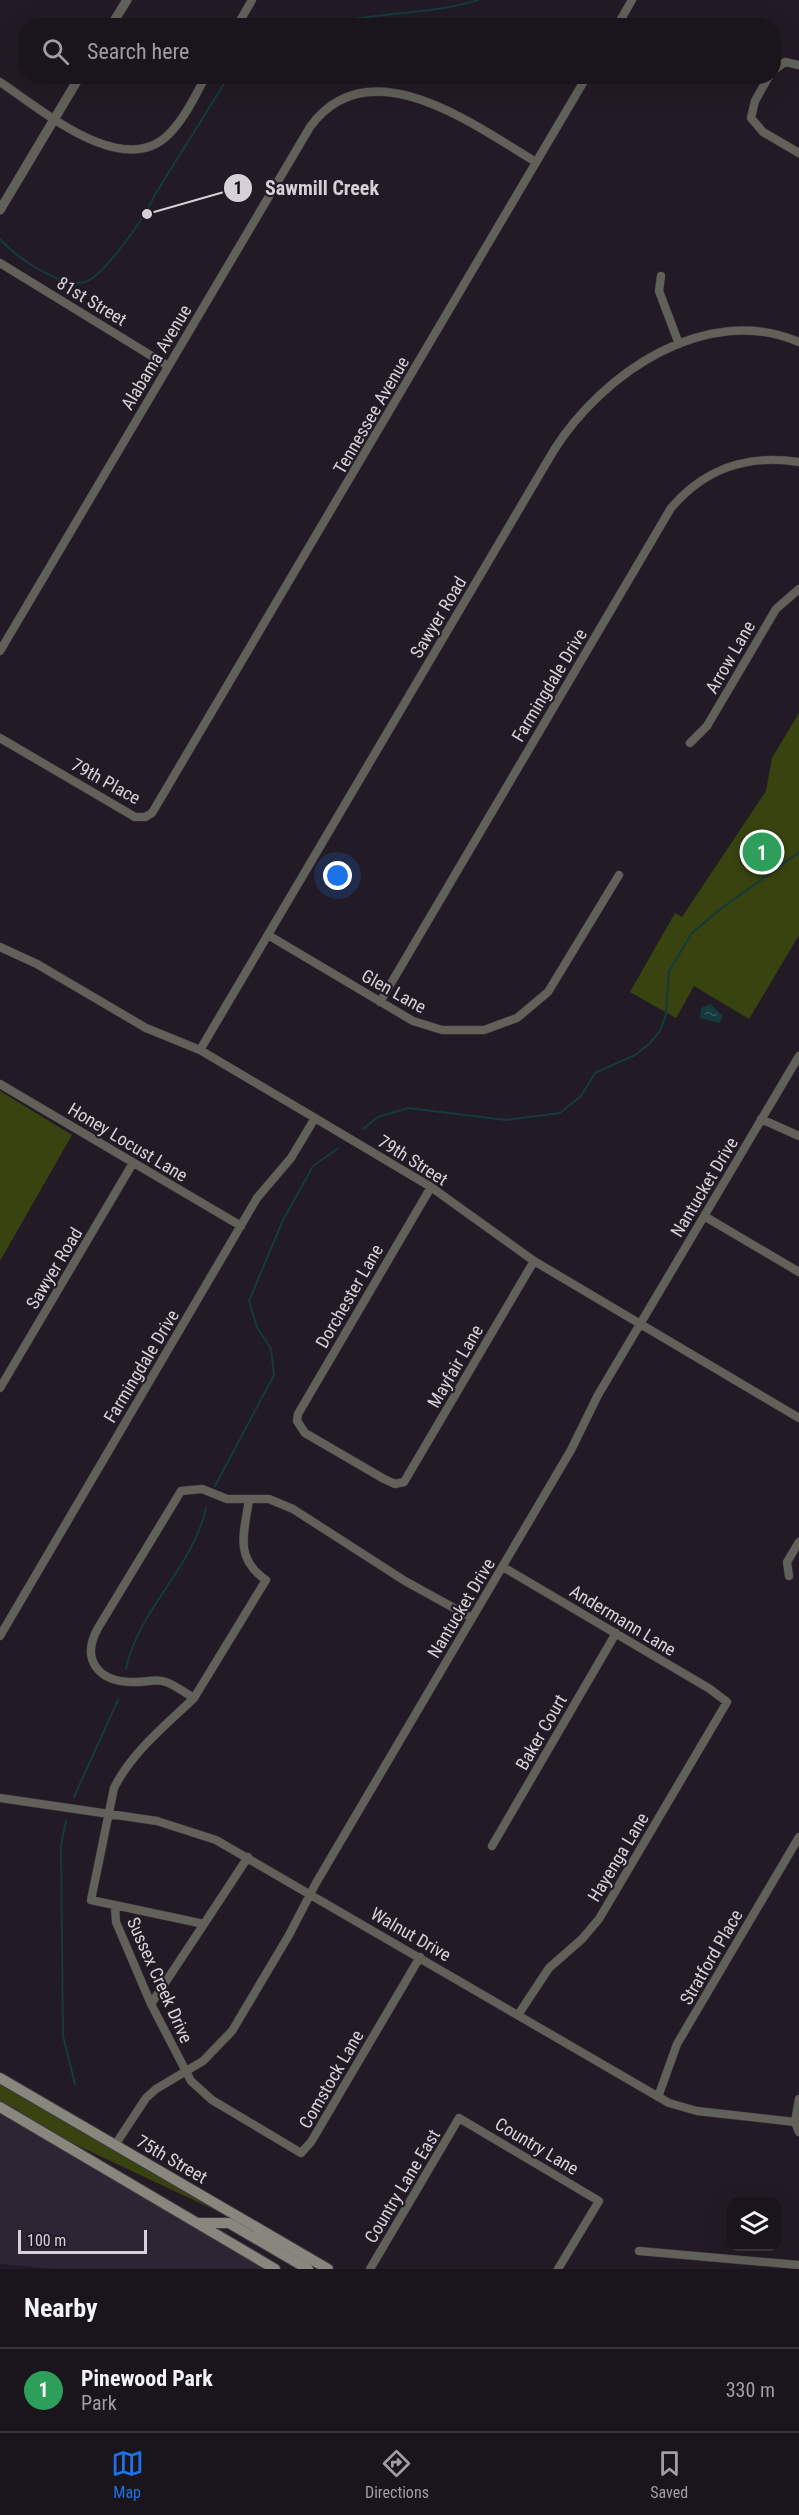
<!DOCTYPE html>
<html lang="en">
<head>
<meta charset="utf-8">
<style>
	body { margin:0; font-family:"Roboto Condensed",sans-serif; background:#272129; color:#f1f3f6 }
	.controls { position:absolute; right:18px; bottom:18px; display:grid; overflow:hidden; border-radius:12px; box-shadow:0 6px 24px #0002 }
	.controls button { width:54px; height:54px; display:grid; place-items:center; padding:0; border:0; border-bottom:2px solid #38333b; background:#1a141c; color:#f1f3f6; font:30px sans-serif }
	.scale { position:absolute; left:18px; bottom:15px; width:129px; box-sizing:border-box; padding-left:6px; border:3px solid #d6d1d8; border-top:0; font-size:16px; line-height:21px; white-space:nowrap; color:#d6d1d8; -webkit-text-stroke:4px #221b25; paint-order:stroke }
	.you { position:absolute; left:338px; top:876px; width:21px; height:21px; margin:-15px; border:4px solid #fff; border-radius:50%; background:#1a73e8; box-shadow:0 0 0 9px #1a73e833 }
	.badge { display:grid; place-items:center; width:39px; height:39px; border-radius:50%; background:#1a73e8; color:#fff; font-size:20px; font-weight:700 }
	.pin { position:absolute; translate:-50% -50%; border:3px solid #fff; box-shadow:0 2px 6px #0006 }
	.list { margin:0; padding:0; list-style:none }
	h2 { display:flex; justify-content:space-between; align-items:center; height:78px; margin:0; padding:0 24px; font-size:26px }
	h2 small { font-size:20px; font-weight:400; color:#9f9ea3 }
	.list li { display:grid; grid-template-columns:39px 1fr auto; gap:18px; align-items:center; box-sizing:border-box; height:84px; padding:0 24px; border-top:2px solid #38333b }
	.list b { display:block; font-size:22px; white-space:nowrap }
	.list p { margin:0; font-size:20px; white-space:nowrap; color:#9f9ea3 }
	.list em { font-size:20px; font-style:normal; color:#9f9ea3 }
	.icon { flex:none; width:33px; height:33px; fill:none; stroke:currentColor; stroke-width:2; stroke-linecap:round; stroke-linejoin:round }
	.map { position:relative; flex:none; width:799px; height:2269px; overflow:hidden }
	.search { position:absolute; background:#1a141c; box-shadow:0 6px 24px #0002; left:18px; right:18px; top:18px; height:66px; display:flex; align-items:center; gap:15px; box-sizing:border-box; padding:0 21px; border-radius:24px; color:#9f9ea3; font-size:22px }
	.sheet { height:162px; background:#1a141c }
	nav { display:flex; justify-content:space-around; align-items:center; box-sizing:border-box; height:84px; border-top:2px solid #38333b; background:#1a141c; font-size:16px; color:#9f9ea3 }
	nav a { display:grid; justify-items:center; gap:3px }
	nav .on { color:#1a73e8 }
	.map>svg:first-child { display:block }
	.commercial { fill:#2d2533 }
	.green { fill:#394310 }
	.water { fill:url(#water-ripples) }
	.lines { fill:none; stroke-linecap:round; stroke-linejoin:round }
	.stream { stroke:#143a3e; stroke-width:2 }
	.minor-casing { stroke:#3f3842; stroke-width:9 }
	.tertiary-casing { stroke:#3f3842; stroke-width:10 }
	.secondary-casing { stroke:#3f3842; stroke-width:12 }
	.minor { stroke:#61615a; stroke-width:8 }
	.tertiary { stroke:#61615a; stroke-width:9 }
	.secondary { stroke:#88877d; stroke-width:10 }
	.labels { text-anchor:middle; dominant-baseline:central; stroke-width:4.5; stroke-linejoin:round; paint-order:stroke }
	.street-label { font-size:18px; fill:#d6d1d8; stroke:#221b25 }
	.leader { fill:none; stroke:#d6d1d8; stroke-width:2 }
	.callout-dot { fill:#d6d1d8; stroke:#221b25; stroke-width:2 }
	.mark-label { font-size:18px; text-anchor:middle; font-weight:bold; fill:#111 }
	.callout-label { font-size:20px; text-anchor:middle; font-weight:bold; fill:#d6d1d8; stroke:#221b25; stroke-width:4.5; stroke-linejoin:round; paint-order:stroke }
</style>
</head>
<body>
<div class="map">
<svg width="799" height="2269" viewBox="0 0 799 2269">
	<defs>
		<pattern id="water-ripples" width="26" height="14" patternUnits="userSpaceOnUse" patternTransform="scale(1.5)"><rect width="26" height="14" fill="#143a3e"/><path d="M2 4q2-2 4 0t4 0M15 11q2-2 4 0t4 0" fill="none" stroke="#355559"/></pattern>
	</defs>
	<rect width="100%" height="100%" fill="#221b25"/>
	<path class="commercial" d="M 0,2114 L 265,2269 L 57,2269 L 0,2264 Z"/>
	<path class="green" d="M 799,713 L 799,935 L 749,1019 L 694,986 L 676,1018 L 630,992 L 675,913 L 682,917 L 766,791 L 772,758 Z
		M 0,1091 L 72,1135 L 0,1261 Z
		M 0,2084 L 217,2211 L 68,2141 L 0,2101 Z"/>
	<path class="water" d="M 710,1004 L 723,1016 L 719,1023 L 700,1018 L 701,1008 Z"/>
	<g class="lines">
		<path class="stream" d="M 323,26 C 374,11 427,16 478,0
			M 0,239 C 14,256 62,289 85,282 C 104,276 146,216 154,196 L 229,76
			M 363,1129 L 378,1117 L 408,1108 L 506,1120 L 560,1113 L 581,1096 L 595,1073 L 635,1055 L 649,1044 L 660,1031 L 666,1015 L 669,971 L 692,933 L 718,911 L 799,852
			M 215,1486 L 274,1375 L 271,1349 L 257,1327 L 249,1301 L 283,1220 L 313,1166 L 337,1149
			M 126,1669 C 139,1608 193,1568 206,1508
			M 74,1797 L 118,1700
			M 66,1821 L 61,1845 L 63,2036 L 75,2084"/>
		<g class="minor-casing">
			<path id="minor" d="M 237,26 L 252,0
				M 617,26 L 632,0
				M 774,70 L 785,62 L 799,65
				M 769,76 L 755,101 L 751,118 L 763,132 L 799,153
				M 0,82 C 41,109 123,181 169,134 C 185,118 195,96 206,76
				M 0,263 L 168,366
				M 661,276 L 659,291 L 679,344
				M 0,651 L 310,127 C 369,45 475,126 536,162
				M 0,738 L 135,817 L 145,817 L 152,813 L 587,76
				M 690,743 L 707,726 L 776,609 L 799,589
				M 268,935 L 413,1021 L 442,1030 L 484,1030 L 517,1018 L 548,992 L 619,875
				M 0,947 L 37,964 L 146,1028 L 200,1050 L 315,1118 L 431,1187 L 534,1261 L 799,1418
				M 380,1002 L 671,508 C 705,468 747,454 799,462
				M 200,1050 L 554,450 C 603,373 706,302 799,342
				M 0,1084 L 241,1226
				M 761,1119 L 799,1136
				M 431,1187 L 298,1414 L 297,1421 L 305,1433 L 384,1479 L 395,1484 L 404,1482 L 534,1261
				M 704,1216 L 799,1272
				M 0,1388 L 133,1163
				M 503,1567 L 710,1689 L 727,1702 L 599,1919 L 582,1939 L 549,1968 L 518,2015
				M 789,1576 L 787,1562 L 799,1542
				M 0,1636 L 257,1198 L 291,1158 L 315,1118
				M 194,1698 L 266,1580 C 234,1558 244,1533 249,1500
				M 0,1798 L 157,1821 L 216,1840 L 669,2103 L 697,2111 L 795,2122
				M 492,1846 L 616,1633
				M 115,1907 L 116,1922 L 151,2004 L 191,2081 L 212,2100 L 301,2153 L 311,2142 L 420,1957
				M 204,1924 L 248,1857
				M 151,2004 L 204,1924 L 91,1900 L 114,1788 C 132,1752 165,1726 194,1698 C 185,1693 175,1685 166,1682 C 155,1678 144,1683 133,1682 C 99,1682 80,1660 98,1628 L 181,1491 L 202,1489 L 227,1499 L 269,1499 L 293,1509 L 405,1581 L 472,1618
				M 658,2097 L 677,2044 L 799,1837
				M 799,2099 L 795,2122 L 799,2132
				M 115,2145 L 146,2098 L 156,2089 L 203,2061 L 232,2031 L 289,1935 L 316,1883 L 571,1450 L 598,1395 L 799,1056
				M 639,2251 L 799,2265
				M 370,2269 L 459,2118 L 599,2201 L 558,2269"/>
		</g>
		<g class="tertiary-casing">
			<path id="tertiary" d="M 111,26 L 127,0
				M 0,210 L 80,76"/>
		</g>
		<g class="secondary-casing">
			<path id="secondary" d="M 0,2078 L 328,2269
				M 0,2107 L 275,2269
				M 198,2223 L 229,2223 L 308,2269"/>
		</g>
		<use href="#minor" class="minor"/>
		<use href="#tertiary" class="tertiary"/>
		<use href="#secondary" class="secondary"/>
	</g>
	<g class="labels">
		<g class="street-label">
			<text transform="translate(92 301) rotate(31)">81st Street</text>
			<text transform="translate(156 357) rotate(-59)">Alabama Avenue</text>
			<text transform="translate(371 415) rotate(-60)">Tennessee Avenue</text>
			<text transform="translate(438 617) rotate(-59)">Sawyer Road</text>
			<text transform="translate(730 657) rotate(-60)">Arrow Lane</text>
			<text transform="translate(549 685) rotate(-59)">Farmingdale Drive</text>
			<text transform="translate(106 781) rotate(29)">79th Place</text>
			<text transform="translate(394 991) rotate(29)">Glen Lane</text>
			<text transform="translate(128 1142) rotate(31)">Honey Locust Lane</text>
			<text transform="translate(413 1160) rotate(32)">79th Street</text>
			<text transform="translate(704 1187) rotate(-59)">Nantucket Drive</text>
			<text transform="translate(54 1268) rotate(-59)">Sawyer Road</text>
			<text transform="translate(349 1296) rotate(-60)">Dorchester Lane</text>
			<text transform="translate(141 1366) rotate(-59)">Farmingdale Drive</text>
			<text transform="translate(455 1366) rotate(-60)">Mayfair Lane</text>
			<text transform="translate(461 1608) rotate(-59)">Nantucket Drive</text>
			<text transform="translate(623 1620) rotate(31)">Andermann Lane</text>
			<text transform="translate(541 1732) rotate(-60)">Baker Court</text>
			<text transform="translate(618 1857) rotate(-59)">Hayenga Lane</text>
			<text transform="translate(411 1934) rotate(30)">Walnut Drive</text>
			<text transform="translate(711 1957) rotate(-60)">Stratford Place</text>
			<text transform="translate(160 1980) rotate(66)">Sussex Creek Drive</text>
			<text transform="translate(331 2079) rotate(-60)">Comstock Lane</text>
			<text transform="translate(537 2146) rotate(31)">Country Lane</text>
			<text transform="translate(172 2159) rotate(30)">75th Street</text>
			<text transform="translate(402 2186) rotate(-59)">Country Lane East</text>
		</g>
	</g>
	<path class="leader" d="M147 214L238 188"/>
	<g class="callout-dot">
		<circle cx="147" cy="214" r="6"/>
		<circle cx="238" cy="188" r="15"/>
	</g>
	<g class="mark-label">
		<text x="238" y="194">1</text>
	</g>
	<g class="callout-label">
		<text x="322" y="195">Sawmill Creek</text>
	</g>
</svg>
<div class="controls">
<button><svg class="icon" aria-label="layers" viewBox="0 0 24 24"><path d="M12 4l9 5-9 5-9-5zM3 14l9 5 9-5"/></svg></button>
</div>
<div class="scale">100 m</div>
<div class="you"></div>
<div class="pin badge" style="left:762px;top:852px;background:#2e9e5b">1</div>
<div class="search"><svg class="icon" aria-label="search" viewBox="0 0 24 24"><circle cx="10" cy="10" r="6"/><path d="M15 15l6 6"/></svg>Search here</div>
</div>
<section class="sheet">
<h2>Nearby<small></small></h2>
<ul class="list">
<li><span class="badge" style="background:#2e9e5b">1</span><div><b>Pinewood Park</b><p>Park</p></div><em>330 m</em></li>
</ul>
</section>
<nav>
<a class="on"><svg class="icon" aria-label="map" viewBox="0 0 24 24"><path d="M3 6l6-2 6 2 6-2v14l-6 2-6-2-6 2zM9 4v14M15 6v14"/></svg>Map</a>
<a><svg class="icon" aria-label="directions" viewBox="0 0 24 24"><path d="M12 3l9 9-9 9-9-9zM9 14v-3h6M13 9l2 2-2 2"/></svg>Directions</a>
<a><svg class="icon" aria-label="saved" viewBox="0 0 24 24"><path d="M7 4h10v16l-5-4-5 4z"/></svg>Saved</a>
</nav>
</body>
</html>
